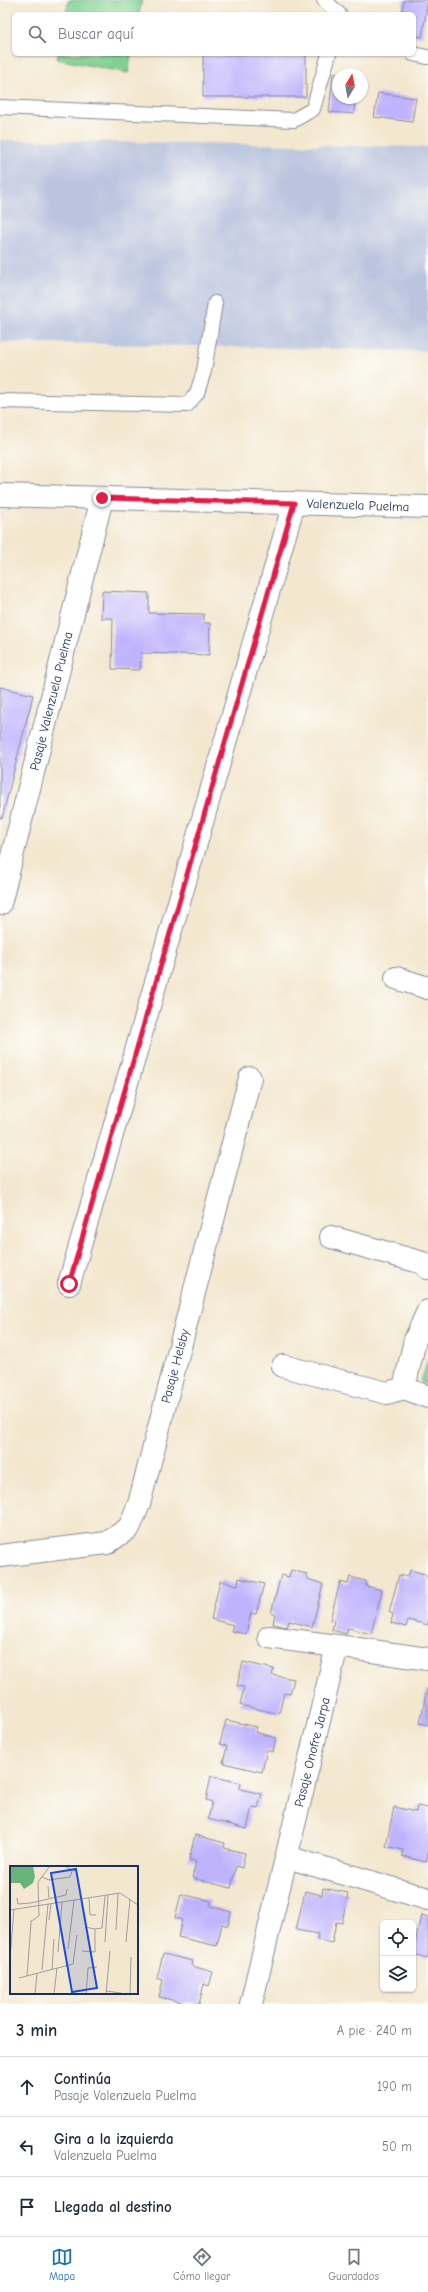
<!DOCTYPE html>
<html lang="es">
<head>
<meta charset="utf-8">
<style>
	body { margin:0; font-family:"Comic Neue",sans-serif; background:#f2f2f3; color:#1f2937 }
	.controls { position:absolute; right:12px; bottom:12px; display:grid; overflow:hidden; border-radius:6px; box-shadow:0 1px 3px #0004 }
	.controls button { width:36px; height:36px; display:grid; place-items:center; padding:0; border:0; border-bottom:1px solid #e0e1e3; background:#fff; color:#1f2937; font:20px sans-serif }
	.compass { position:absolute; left:332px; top:68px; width:36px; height:36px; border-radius:50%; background:#fff; box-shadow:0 1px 3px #0004; rotate:10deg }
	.stop { position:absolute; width:12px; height:12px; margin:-9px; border:3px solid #e11d48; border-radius:50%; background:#fff }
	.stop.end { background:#e11d48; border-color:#fff; box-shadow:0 1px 4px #0008 }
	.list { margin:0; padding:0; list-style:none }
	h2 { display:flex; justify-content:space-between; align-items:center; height:52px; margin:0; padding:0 16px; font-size:17px }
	h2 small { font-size:13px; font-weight:400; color:#747a83 }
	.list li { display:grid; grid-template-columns:26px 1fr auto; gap:12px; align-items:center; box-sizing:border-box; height:60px; padding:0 16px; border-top:1px solid #e0e1e3 }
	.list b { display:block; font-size:15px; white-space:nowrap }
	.list p { margin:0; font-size:13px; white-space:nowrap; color:#747a83 }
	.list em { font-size:13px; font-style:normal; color:#747a83 }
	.icon { flex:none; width:22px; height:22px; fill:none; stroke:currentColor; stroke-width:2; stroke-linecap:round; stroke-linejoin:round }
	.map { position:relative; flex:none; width:428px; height:2004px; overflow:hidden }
	.search { position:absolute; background:#fff; box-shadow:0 1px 3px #0004; left:12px; right:12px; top:12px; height:44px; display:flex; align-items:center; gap:10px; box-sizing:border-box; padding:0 14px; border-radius:6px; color:#747a83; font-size:15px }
	.sheet { height:232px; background:#fff }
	nav { display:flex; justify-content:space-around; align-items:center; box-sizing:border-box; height:56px; border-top:1px solid #e0e1e3; background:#fff; font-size:11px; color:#747a83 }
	nav a { display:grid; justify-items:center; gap:2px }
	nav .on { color:#1f6fb2 }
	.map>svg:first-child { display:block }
	.industrial { fill:#bac4de }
	.green { fill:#81d292; stroke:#4e8078 }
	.building { fill:#bfb3fd }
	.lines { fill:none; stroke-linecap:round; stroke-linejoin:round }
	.service-casing { stroke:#878b96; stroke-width:16 }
	.minor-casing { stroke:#878b96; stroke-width:24 }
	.tertiary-casing { stroke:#878b96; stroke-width:24 }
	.service { stroke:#fff; stroke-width:14 }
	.minor { stroke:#fff; stroke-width:22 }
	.tertiary { stroke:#fff; stroke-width:22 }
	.route { stroke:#e11d48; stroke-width:5 }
	.labels { text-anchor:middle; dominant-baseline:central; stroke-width:3.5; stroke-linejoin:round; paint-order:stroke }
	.street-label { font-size:13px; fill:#1b2f5e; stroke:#fdfcf7 }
	.inset-road { fill:none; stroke:#9d9da2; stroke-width:1 }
	.view { fill:#1d4ed8; fill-opacity:0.15; stroke:#1d4ed8; stroke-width:2 }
	.inset-edge { fill:none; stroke:#1b2f5e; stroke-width:2 }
</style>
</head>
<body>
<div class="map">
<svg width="428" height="2004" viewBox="0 0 428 2004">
	<rect width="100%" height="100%" fill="#fdfcf7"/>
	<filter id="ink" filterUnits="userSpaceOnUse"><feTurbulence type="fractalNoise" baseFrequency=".025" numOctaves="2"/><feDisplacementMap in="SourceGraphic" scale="8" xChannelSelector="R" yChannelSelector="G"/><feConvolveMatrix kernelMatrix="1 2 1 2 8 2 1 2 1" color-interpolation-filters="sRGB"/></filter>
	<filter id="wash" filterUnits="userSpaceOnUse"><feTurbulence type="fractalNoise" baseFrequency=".012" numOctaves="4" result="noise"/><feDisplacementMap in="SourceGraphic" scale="16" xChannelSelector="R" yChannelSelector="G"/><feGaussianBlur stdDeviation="0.9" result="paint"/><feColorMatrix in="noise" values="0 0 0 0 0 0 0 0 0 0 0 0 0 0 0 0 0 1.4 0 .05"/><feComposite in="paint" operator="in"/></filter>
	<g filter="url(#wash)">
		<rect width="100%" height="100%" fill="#f3e7cf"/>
		<path class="industrial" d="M 0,140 L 428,147 L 428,351 L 0,342 Z"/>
		<path class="green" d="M 69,0 L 142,0 L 139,14 L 66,14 Z
			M 58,54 L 131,54 L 128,73 L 57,59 Z
			M 428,1359 L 428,1384 L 421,1382 Z"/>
		<g id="blocks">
			<path class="building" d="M 404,0 L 428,0 L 422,37 L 414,36 L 414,14 L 402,14 Z
				M 203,54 L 306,54 L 306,97 L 203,97 Z
				M 333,74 L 338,74 L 338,98 L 355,98 L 354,114 L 329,112 Z
				M 378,93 L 416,98 L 412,122 L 374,117 Z
				M 102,591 L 149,593 L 149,613 L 204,614 L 204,623 L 210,623 L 209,655 L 141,653 L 140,670 L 112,669 L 113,618 L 101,618 Z
				M 0,687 L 33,695 L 2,818 L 0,818 Z
				M 291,1570 L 307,1574 L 308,1579 L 323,1584 L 312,1627 L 289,1621 L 287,1627 L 273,1624 L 275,1614 L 271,1613 L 281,1575 L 289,1577 Z
				M 410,1570 L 425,1574 L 428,1579 L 428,1625 L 408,1620 L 406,1627 L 391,1623 L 393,1614 L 389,1612 L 399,1575 L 408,1577 Z
				M 350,1577 L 366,1581 L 366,1586 L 382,1590 L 371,1634 L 348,1628 L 346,1634 L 332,1630 L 334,1621 L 330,1620 L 340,1582 L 348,1584 Z
				M 239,1578 L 264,1584 L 256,1614 L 251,1613 L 246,1634 L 231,1631 L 233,1625 L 211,1619 L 220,1581 L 238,1585 Z
				M 243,1662 L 274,1669 L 272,1675 L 294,1679 L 290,1694 L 284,1693 L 279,1714 L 240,1705 L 244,1687 L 237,1686 Z
				M 427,1689 L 428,1689 L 428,1725 L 420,1723 Z
				M 226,1720 L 257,1727 L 255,1732 L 276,1738 L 273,1752 L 267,1750 L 262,1772 L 223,1763 L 227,1746 L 220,1744 Z
				M 211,1776 L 241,1783 L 240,1789 L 262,1794 L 258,1808 L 252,1807 L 247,1829 L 208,1819 L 212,1802 L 206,1800 Z
				M 417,1806 L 428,1808 L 428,1853 L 426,1862 L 402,1856 L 403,1850 L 386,1846 L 394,1807 L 416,1812 Z
				M 195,1835 L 225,1843 L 224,1848 L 245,1853 L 242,1868 L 236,1866 L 231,1888 L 192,1878 L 196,1861 L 189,1860 Z
				M 323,1888 L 348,1893 L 342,1923 L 336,1922 L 332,1943 L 317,1940 L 318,1934 L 296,1930 L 305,1891 L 322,1895 Z
				M 181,1894 L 211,1901 L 210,1906 L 231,1912 L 228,1926 L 222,1924 L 217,1946 L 178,1937 L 182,1920 L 175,1918 Z
				M 421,1915 L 428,1917 L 428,1958 L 413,1954 Z
				M 163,1954 L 193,1961 L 192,1966 L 213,1972 L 209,1986 L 204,1984 L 199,2004 L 189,2004 L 159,1997 L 163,1980 L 157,1978 Z"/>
		</g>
	</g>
	<g filter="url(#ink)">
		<use href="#blocks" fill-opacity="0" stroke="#878b96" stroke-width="1"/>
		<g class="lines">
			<g class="service-casing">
				<path id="service" d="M 324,0 L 339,14
					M 413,54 L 427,57
					M 0,107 L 294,120 L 313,109 L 329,54
					M 0,401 L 187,405 L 197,393 L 204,371 L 215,303"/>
			</g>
			<g class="minor-casing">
				<path id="minor" d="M 0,904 L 102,498
					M 396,978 L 428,988
					M 331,1237 L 423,1263 L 428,1268
					M 69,1284 L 294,503
					M 283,1366 L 387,1393 L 404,1388 L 428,1397
					M 404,1388 L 415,1340 L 428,1311
					M 0,1556 L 107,1543 L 129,1528 L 139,1504 L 250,1078
					M 269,1637 L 337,1646
					M 287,1857 L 428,1899
					M 251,2004 L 337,1646 L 428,1659"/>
			</g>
			<g class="tertiary-casing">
				<path id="tertiary" d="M 0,495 L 428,507"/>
			</g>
			<use href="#service" class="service"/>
			<use href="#minor" class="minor"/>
			<use href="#tertiary" class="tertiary"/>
		</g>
	</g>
	<g class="lines" filter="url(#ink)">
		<path class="route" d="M 69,1284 L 294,503 L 102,498"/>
	</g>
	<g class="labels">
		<g class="street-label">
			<text transform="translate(358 505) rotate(2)">Valenzuela Puelma</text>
			<text transform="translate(51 701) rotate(-76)">Pasaje Valenzuela Puelma</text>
			<text transform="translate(175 1366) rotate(-75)">Pasaje Helsby</text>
			<text transform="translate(312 1752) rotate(-76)">Pasaje Onofre Jarpa</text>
		</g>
	</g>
	<g transform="translate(10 1866)">
		<rect width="128" height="128" fill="#f3e7cf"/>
		<path d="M 0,0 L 23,0 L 25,11 L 23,17 L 14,23 L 10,17 L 0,17 Z" fill="#68b47c"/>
		<path class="inset-road" d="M 54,0 L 67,6M 32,11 L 39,14 L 60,11 L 62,5M 38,20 L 39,32M 7,32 L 8,38 L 21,37 L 56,29 L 57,23M 79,32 L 80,49 L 86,49M 0,44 L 110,27 L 128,39M 39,54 L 41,38M 22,55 L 20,56 L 29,50 L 28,16 L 40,0M 75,61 L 85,63 L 92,62 L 95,30M 106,64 L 108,28M 95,76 L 98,29M 116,76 L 120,33M 58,83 L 64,34M 72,85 L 85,86 L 85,63M 48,86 L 52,36M 0,92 L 4,43M 32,104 L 38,38M 42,104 L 44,73M 17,110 L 21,57M 9,112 L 63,98 L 67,69M 96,125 L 111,127M 25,128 L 27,108M 44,128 L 47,102M 76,128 L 78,102 L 87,101M 96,128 L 100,85M 120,128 L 121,91"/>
		<path class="view" d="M 66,3 L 87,122 L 62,126 L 41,7 Z"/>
		<rect width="128" height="128" class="inset-edge"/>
	</g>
</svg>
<div class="controls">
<button><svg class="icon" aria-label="locate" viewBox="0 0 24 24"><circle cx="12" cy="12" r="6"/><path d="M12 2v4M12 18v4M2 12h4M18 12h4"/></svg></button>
<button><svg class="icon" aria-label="layers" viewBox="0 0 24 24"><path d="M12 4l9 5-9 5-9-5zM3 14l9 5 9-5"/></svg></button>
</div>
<svg class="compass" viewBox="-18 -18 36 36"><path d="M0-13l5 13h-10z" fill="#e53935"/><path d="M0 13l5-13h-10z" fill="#747a83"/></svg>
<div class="stop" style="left:69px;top:1284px"></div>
<div class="stop end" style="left:102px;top:498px"></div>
<div class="search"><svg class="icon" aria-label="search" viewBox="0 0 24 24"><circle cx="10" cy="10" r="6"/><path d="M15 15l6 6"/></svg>Buscar aquí</div>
</div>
<section class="sheet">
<h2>3 min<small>A pie · 240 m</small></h2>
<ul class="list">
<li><svg class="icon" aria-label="ahead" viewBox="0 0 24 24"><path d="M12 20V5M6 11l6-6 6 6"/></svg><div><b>Continúa</b><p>Pasaje Valenzuela Puelma</p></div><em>190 m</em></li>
<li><svg class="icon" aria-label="left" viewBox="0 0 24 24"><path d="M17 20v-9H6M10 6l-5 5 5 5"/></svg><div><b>Gira a la izquierda</b><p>Valenzuela Puelma</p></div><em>50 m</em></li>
<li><svg class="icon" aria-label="arrive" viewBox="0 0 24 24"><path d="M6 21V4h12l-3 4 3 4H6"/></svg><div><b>Llegada al destino</b></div></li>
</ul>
</section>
<nav>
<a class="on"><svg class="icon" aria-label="map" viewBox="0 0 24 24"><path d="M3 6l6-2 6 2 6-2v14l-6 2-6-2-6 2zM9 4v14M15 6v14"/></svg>Mapa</a>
<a><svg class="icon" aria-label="directions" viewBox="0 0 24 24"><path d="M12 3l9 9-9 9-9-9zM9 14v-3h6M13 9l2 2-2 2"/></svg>Cómo llegar</a>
<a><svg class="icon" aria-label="saved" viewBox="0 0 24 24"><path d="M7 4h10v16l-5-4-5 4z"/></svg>Guardados</a>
</nav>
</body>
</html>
